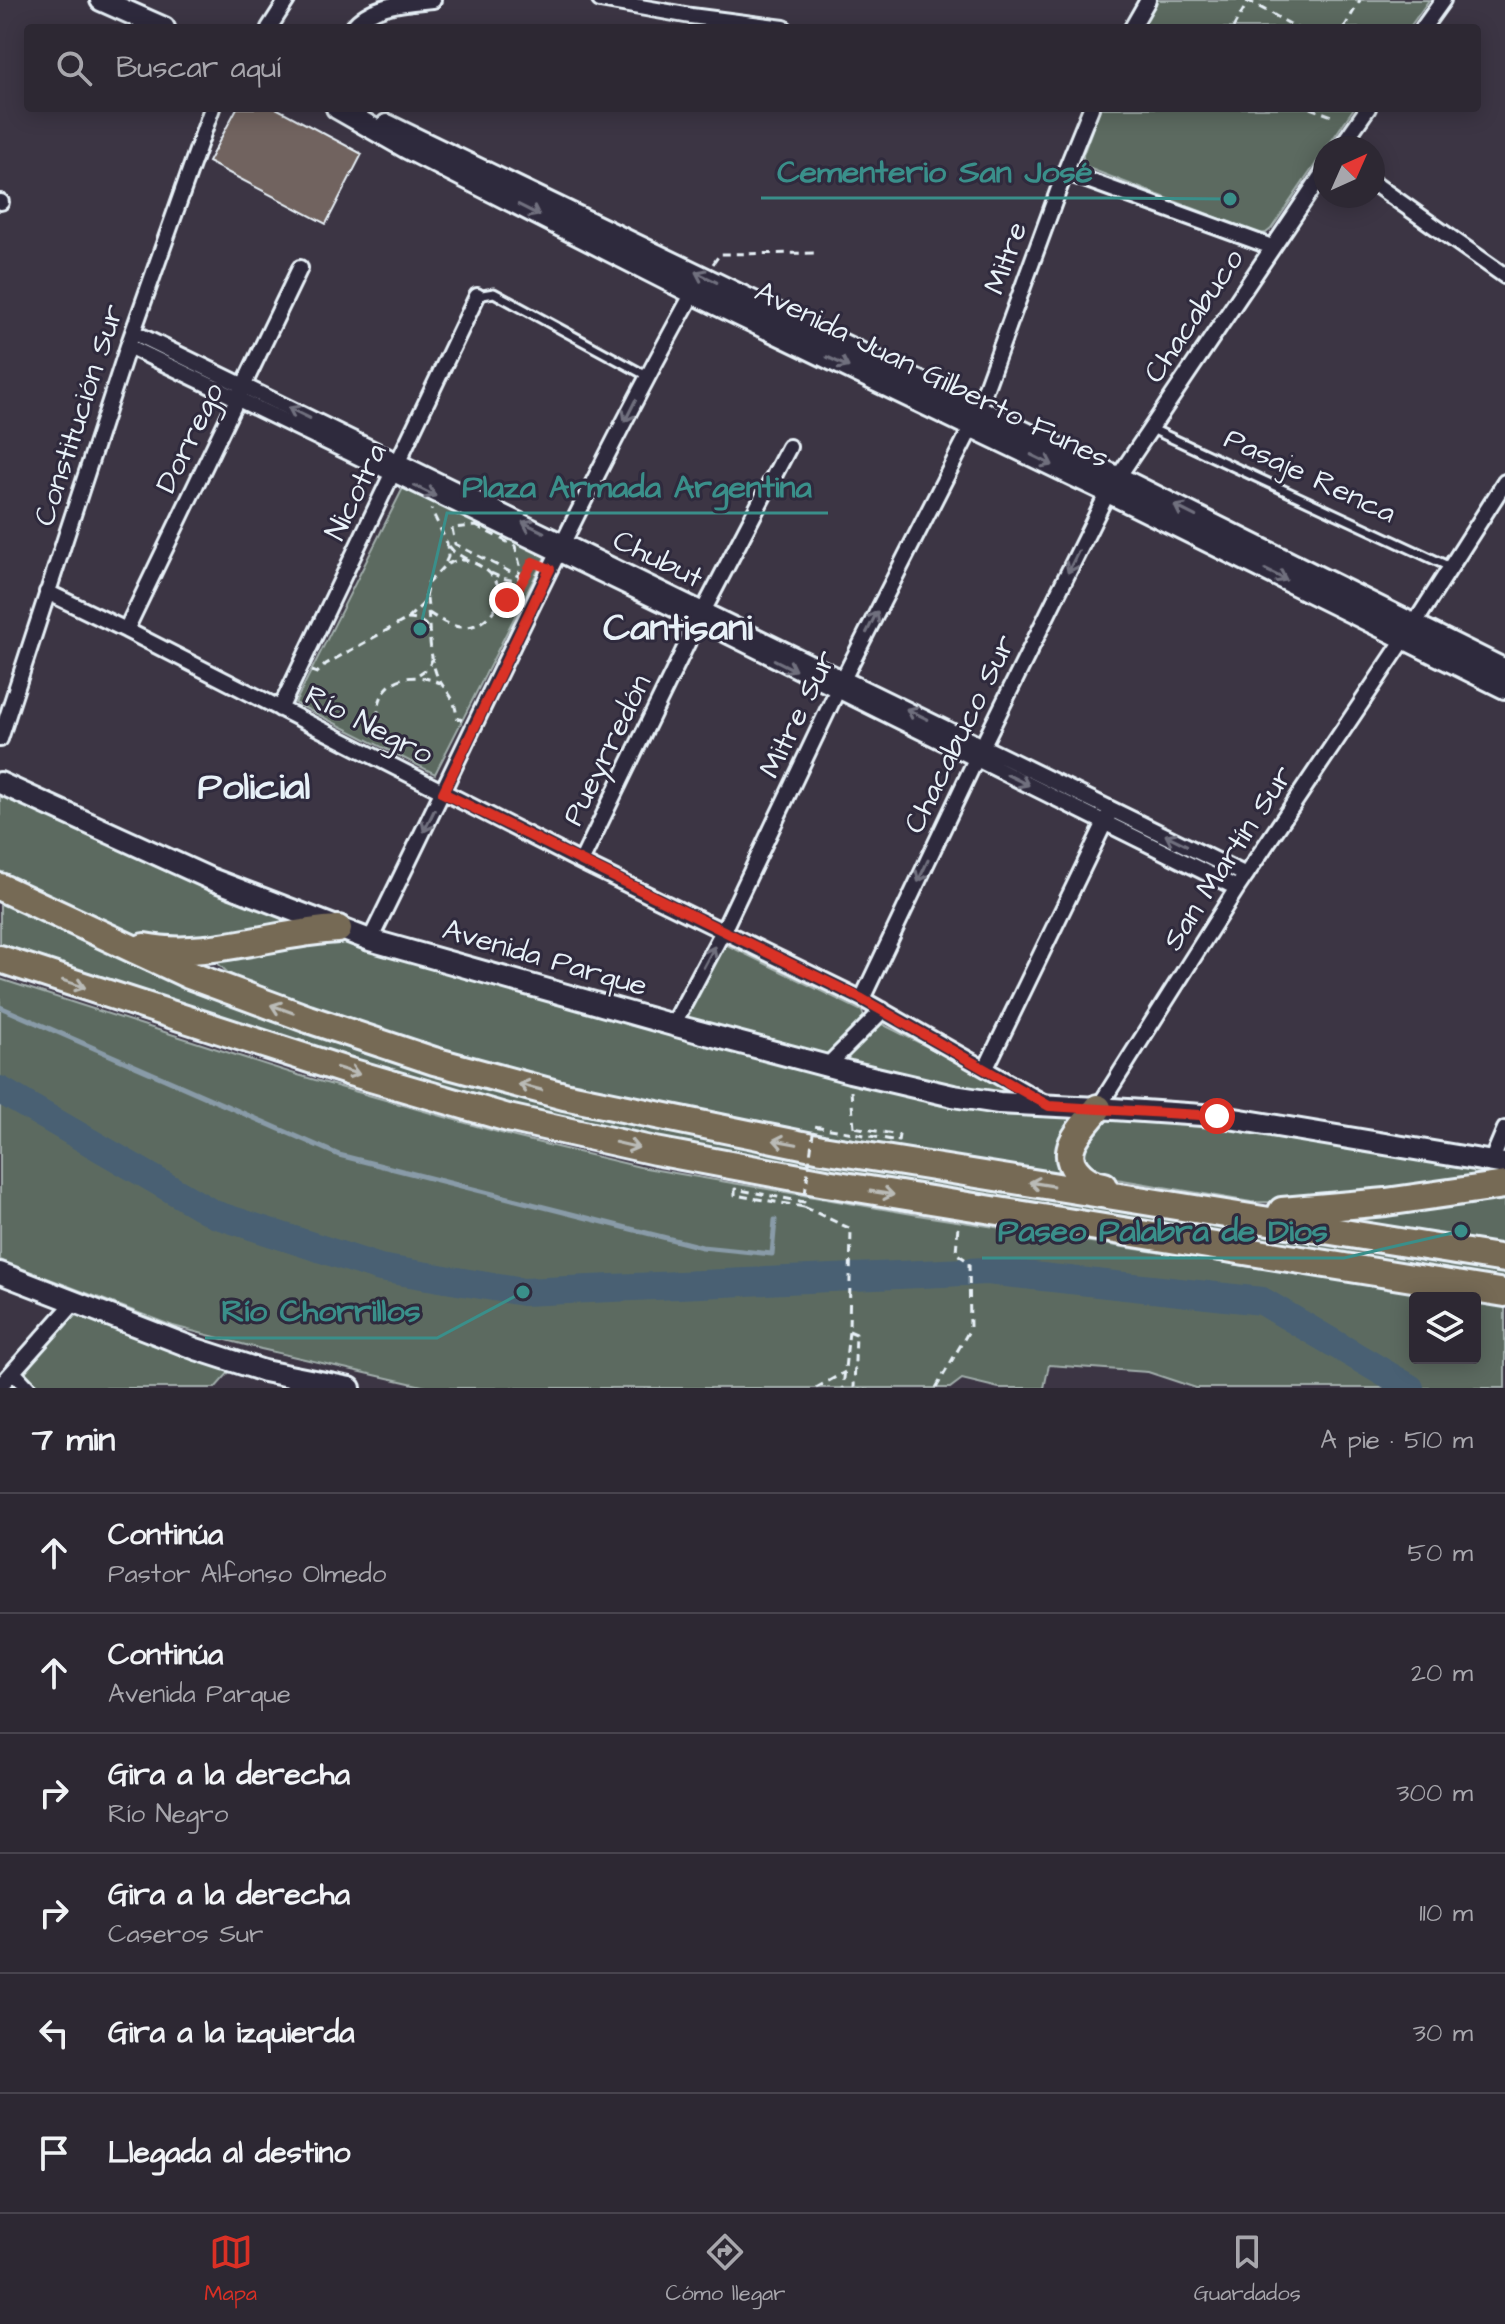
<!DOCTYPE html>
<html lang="es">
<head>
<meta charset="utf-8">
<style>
	body { margin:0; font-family:"Architects Daughter",sans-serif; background:#35303b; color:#f1f3f6 }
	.controls { position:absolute; right:24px; bottom:24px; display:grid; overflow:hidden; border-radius:8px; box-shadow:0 4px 20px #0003 }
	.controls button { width:72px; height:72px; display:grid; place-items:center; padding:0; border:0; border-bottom:2px solid #48444e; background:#2d2833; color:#f1f3f6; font:40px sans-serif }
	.compass { position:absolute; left:1313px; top:136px; width:72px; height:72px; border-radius:50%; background:#2d2833; box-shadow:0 4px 20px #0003; rotate:45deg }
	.stop { position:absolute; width:24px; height:24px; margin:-18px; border:6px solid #d93025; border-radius:50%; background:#fff }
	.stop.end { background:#d93025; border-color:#fff; box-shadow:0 2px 8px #0008 }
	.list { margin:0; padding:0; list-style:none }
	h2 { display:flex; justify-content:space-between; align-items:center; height:104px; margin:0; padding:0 32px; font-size:34px }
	h2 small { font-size:26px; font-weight:400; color:#a7a6ac }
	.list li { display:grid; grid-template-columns:52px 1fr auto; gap:24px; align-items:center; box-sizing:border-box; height:120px; padding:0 32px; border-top:2px solid #48444e }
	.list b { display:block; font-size:30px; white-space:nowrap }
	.list p { margin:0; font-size:26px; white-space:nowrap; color:#a7a6ac }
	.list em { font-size:26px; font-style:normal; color:#a7a6ac }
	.icon { flex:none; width:44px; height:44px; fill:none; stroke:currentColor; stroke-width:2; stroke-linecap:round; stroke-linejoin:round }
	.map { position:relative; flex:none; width:1505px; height:1388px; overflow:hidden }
	.search { position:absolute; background:#2d2833; box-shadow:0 4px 20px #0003; left:24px; right:24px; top:24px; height:88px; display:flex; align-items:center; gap:20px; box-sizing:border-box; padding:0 28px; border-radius:8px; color:#a7a6ac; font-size:30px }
	.sheet { height:824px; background:#2d2833 }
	nav { display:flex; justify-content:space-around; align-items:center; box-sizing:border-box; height:112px; border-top:2px solid #48444e; background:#2d2833; font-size:22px; color:#a7a6ac }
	nav a { display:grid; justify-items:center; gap:4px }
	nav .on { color:#d93025 }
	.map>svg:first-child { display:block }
	.green { fill:#5c6b61; stroke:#a2aeac; stroke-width:2 }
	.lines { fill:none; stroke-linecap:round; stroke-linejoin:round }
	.stream { stroke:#899ba8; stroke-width:5 }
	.river { stroke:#496173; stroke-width:28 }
	.building { fill:#71635f; stroke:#e8f1f8; stroke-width:2 }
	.lane-casing { stroke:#e8f1f8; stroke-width:13 }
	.street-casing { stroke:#e8f1f8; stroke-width:20 }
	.secondary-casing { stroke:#e8f1f8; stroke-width:26 }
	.highway-casing { stroke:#e8f1f8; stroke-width:32 }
	.path { stroke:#e8f1f8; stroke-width:3; stroke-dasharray:8 6; stroke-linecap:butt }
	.lane { stroke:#2f2a3d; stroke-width:7 }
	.street { stroke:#2f2a3d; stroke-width:14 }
	.secondary { stroke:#2f2a3d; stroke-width:20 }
	.highway { stroke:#766a55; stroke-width:26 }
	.path-bridge { stroke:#e8f1f8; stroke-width:3; stroke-dasharray:8 6; stroke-linecap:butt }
	.oneway { stroke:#70707e }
	.oneway2 { stroke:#babbb7 }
	.route { stroke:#d93025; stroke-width:10 }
	.labels { text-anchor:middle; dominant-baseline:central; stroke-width:6; stroke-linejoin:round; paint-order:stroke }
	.street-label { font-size:30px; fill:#e8f1f8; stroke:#2f2a3d }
	.district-label { font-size:38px; font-weight:bold; fill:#e8f1f8; stroke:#2f2a3d }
	.leader { fill:none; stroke:#3a8f8a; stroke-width:3 }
	.callout-dot { fill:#3a8f8a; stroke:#2f2a3d; stroke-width:3 }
	.callout-label { font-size:32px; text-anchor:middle; font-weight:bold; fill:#3a8f8a; stroke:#2f2a3d; stroke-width:6; stroke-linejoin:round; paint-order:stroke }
</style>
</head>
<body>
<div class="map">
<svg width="1505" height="1388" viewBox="0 0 1505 1388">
	<rect width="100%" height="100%" fill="#3c3544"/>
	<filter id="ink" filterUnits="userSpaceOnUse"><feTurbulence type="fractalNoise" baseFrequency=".0125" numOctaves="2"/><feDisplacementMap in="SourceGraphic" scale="16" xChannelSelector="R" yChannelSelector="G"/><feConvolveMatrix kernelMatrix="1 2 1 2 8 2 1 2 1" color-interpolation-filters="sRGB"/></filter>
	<g filter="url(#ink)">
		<path class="green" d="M 1155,0 L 1429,0 L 1409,28 L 1139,28 Z
			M 1100,108 L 1354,108 L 1271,229 L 1266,233 L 1260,234 L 1088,168 L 1083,161 L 1083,155 Z
			M 405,484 L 546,555 L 435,774 L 295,703 Z
			M 0,794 L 179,876 L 278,917 L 283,920 L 284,926 L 162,946 L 121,933 L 0,875 Z
			M 0,899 L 465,1078 L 1505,1266 L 1505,1285 L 816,1174 L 538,1118 L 0,952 Z
			M 331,935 L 460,977 L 942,1106 L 1003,1115 L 1073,1118 L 1072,1125 L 1059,1140 L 1057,1177 L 918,1155 L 711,1113 L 567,1082 L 492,1063 L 437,1048 L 258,988 L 228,973 L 211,957 Z
			M 725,944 L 862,1011 L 865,1020 L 831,1053 L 819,1055 L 683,1018 Z
			M 0,979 L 298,1075 L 515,1137 L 640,1167 L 924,1216 L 1452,1298 L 1415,1298 L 1415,1358 L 1475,1358 L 1475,1302 L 1505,1307 L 1505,1388 L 1196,1388 L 1148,1372 L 1049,1365 L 1044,1388 L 999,1388 L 962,1379 L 950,1388 L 431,1388 L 261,1349 L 173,1326 L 0,1260 Z
			M 882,1024 L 992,1079 L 1006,1089 L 1005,1094 L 954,1090 L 843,1061 Z
			M 1104,1117 L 1224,1125 L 1505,1172 L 1505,1180 L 1310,1203 L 1251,1202 L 1093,1175 L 1084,1169 L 1082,1145 Z
			M 1505,1190 L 1505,1245 L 1330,1217 Z
			M 72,1309 L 231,1370 L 215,1388 L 32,1388 L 21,1378 Z"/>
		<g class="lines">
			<path class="stream" d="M 0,1007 L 339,1155 L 702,1247 L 772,1254 L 775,1220"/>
			<path class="river" d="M 0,1090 L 214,1214 L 380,1268 L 523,1292 L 987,1271 L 1262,1301 L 1410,1388"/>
		</g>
		<path class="building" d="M 237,108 L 276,108 L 362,154 L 326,224 L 208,162 Z"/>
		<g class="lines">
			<g class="lane-casing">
				<path id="lane" d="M 477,296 L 494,293 L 647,376
					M 1152,429 L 1450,567"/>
			</g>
			<g class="street-casing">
				<path id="street" d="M 600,0 L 691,16 L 784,28
					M 269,28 L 287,0
					M 352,28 C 371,4 404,3 433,0
					M 1132,28 L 1148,0
					M 1423,28 L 1443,0
					M 1340,148 L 1368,108
					M 1065,172 L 1272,247
					M 1373,183 L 1505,276
					M 0,202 L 1,202
					M 133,332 L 1246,875
					M 128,346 L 698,621 L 1237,888
					M 47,592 L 126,630 L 581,862 L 862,999 L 1045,1103
					M 126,630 L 300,268
					M 280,709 L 477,296
					M 0,739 L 128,346 L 212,108
					M 581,862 L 698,621 L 789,447
					M 370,940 C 477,724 576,504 693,293
					M 862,999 L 976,759 L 1108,492 L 1325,170
					M 673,1025 L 723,931 L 837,691 L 972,426 L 1065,172 L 1091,108
					M 827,1066 L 883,1010
					M 986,1068 L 1108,816
					M 1098,1108 L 1237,888 L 1413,626 L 1505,482
					M 1491,1162 L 1505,1129
					M 13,1372 L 28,1388
					M 0,1386 L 74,1303"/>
			</g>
			<g class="secondary-casing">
				<path id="secondary" d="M 101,0 L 164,28
					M 337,108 L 407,148 L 693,293 L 1108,492 L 1505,688
					M 387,125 L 1117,477 L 1505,670
					M 0,783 L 211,879 L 370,940 L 673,1025 L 850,1072 L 953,1096 L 999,1103 L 1098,1108 L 1217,1116 L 1505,1164
					M 0,1273 L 196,1349 L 264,1371 L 350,1388"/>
			</g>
			<g class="highway-casing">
				<path id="highway" d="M 0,887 L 189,975 L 308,1019 L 434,1061 L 564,1096 L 822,1149 L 1505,1259
					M 144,947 C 205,960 276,932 338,929
					M 0,959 L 350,1072 L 508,1118 L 655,1151 L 826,1183 L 1505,1293
					M 1098,1108 C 1085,1125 1058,1149 1076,1170 C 1083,1179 1093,1184 1104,1186
					M 1282,1211 L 1386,1202 L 1505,1185"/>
			</g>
			<path class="path" d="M 1247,0 L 1297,28
				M 1233,28 L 1249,0
				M 1344,28 L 1360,0
				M 1310,108 L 1332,116
				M 713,264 L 720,254 L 819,253
				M 476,526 L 515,546 L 521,569 L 518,576 L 455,544 L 452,528 Z
				M 449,546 L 454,552 L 468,560
				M 491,573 C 514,584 521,584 533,562 L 536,563
				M 427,598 C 430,623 428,650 436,673 C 444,694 454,690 457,718 L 462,720
				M 498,607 L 518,589 L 524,577
				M 429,613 C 451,628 471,635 491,614 C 495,609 500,603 500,597 C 502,579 480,561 462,560 C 456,560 449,563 444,566
				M 407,619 C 418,619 425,622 430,632
				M 312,671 L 317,673 L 326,664 L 407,619 L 424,603 L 428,583 L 444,566 L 448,557 L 447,543 L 431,509
				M 419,674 L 428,668 L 432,660
				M 395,753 L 398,748 C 388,739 376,725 378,711 C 381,676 414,671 440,683
				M 851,1091 L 854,1127
				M 804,1207 L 851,1229 L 849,1331 L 843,1388
				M 849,1331 L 856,1334 L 854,1388
				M 816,1388 L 845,1372
				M 936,1388 L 970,1329 L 969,1262 L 956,1253 L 958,1225"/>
			<use href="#lane" class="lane"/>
			<use href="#street" class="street"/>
			<use href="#secondary" class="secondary"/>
			<use href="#highway" class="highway"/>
			<path class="path-bridge" d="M 804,1207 L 735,1195 L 735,1189 L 804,1202 L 814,1126 L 898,1141 L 899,1135 L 854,1127"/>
		</g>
		<defs><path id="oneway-shaft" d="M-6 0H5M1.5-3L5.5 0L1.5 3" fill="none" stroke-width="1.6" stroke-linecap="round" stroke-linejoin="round" transform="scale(2)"/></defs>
		<g class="oneway">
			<use href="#oneway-shaft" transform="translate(529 210) rotate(27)"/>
			<use href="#oneway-shaft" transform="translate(706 277) rotate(-154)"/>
			<use href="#oneway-shaft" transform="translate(838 362) rotate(25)"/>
			<use href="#oneway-shaft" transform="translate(630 411) rotate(117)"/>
			<use href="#oneway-shaft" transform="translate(299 413) rotate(-154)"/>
			<use href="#oneway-shaft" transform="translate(1042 460) rotate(26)"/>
			<use href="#oneway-shaft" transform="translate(425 491) rotate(26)"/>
			<use href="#oneway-shaft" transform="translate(1185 511) rotate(-153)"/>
			<use href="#oneway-shaft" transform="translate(533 527) rotate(-154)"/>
			<use href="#oneway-shaft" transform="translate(1073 562) rotate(116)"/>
			<use href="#oneway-shaft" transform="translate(1276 575) rotate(26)"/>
			<use href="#oneway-shaft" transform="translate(872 622) rotate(-63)"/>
			<use href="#oneway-shaft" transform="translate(785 665) rotate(27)"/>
			<use href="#oneway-shaft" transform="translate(917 714) rotate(-154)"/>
			<use href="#oneway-shaft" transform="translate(1018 780) rotate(26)"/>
			<use href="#oneway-shaft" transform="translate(429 821) rotate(116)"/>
			<use href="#oneway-shaft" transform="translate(1176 840) rotate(-154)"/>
			<use href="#oneway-shaft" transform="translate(923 871) rotate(115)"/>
			<use href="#oneway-shaft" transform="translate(709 957) rotate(-62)"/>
		</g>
		<g class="oneway2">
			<use href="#oneway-shaft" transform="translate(74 984) rotate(18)"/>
			<use href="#oneway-shaft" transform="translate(282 1009) rotate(-160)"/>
			<use href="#oneway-shaft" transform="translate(348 1071) rotate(17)"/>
			<use href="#oneway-shaft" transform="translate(530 1087) rotate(-165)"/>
			<use href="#oneway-shaft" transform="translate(785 1142) rotate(-169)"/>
			<use href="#oneway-shaft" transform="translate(627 1145) rotate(13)"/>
			<use href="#oneway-shaft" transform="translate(1041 1184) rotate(-171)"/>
			<use href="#oneway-shaft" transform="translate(882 1193) rotate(9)"/>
		</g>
	</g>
	<g class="lines" filter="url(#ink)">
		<path class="route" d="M 507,600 L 518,589 L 533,562 L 550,569 L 443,793 L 862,999 L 1049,1106 L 1217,1116"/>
	</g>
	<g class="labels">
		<g class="street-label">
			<text transform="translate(1006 258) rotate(-70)">Mitre</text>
			<text transform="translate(1194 316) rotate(-56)">Chacabuco</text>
			<text transform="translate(932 375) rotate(26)">Avenida Juan Gilberto Funes</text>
			<text transform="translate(79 415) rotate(-72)">Constitución Sur</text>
			<text transform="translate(190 438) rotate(-64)">Dorrego</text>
			<text transform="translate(1310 476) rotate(25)">Pasaje Renca</text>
			<text transform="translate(356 492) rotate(-64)">Nicotra</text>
			<text transform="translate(658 559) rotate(26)">Chubut</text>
			<text transform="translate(798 714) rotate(-64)">Mitre Sur</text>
			<text transform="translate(369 725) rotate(27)">Río Negro</text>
			<text transform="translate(960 734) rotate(-64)">Chacabuco Sur</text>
			<text transform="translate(607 750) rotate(-64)">Pueyrredón</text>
			<text transform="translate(1228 858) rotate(-57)">San Martín Sur</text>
			<text transform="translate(545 958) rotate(16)">Avenida Parque</text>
		</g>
		<g class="district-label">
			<text x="678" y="629">Cantisani</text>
			<text x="254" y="788">Policial</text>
		</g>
	</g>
	<path class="leader" d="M1230 199L1109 198H761M420 629L447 513H828M1461 1231L1344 1258H982M523 1292L437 1338H205"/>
	<g class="callout-dot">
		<circle cx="1230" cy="199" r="8"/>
		<circle cx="420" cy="629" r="8"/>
		<circle cx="1461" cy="1231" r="8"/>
		<circle cx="523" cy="1292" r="8"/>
	</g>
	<g class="callout-label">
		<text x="935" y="182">Cementerio San José</text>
		<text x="637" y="497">Plaza Armada Argentina</text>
		<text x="1163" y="1241">Paseo Palabra de Dios</text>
		<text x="321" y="1321">Río Chorrillos</text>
	</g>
</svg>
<div class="controls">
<button><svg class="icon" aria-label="layers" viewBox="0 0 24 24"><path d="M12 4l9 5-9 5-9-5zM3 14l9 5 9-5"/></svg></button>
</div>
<svg class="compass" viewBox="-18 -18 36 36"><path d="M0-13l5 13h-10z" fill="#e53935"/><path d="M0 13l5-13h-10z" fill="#a7a6ac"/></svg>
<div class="stop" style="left:1217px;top:1116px"></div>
<div class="stop end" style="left:507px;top:600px"></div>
<div class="search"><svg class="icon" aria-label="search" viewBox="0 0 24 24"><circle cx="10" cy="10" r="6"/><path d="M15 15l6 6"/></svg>Buscar aquí</div>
</div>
<section class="sheet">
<h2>7 min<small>A pie · 510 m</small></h2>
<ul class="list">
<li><svg class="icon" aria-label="ahead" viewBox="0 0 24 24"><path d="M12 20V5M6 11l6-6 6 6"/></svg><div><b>Continúa</b><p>Pastor Alfonso Olmedo</p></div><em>50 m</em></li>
<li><svg class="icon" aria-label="ahead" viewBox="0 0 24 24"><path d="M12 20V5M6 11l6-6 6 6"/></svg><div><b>Continúa</b><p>Avenida Parque</p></div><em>20 m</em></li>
<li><svg class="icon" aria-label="right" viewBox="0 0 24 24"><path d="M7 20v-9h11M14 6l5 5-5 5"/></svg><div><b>Gira a la derecha</b><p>Río Negro</p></div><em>300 m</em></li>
<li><svg class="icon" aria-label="right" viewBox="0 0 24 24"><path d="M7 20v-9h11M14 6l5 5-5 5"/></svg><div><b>Gira a la derecha</b><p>Caseros Sur</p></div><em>110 m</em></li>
<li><svg class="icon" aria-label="left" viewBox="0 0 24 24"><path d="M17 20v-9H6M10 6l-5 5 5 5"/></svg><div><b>Gira a la izquierda</b></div><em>30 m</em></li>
<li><svg class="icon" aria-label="arrive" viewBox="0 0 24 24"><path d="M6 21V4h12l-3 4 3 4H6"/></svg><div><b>Llegada al destino</b></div></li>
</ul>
</section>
<nav>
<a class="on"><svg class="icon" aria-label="map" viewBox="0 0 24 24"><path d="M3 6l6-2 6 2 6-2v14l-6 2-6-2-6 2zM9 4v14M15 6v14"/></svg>Mapa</a>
<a><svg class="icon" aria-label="directions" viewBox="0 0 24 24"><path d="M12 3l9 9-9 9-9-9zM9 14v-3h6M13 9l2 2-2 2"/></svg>Cómo llegar</a>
<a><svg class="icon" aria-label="saved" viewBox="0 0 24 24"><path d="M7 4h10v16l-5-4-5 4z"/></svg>Guardados</a>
</nav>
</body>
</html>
